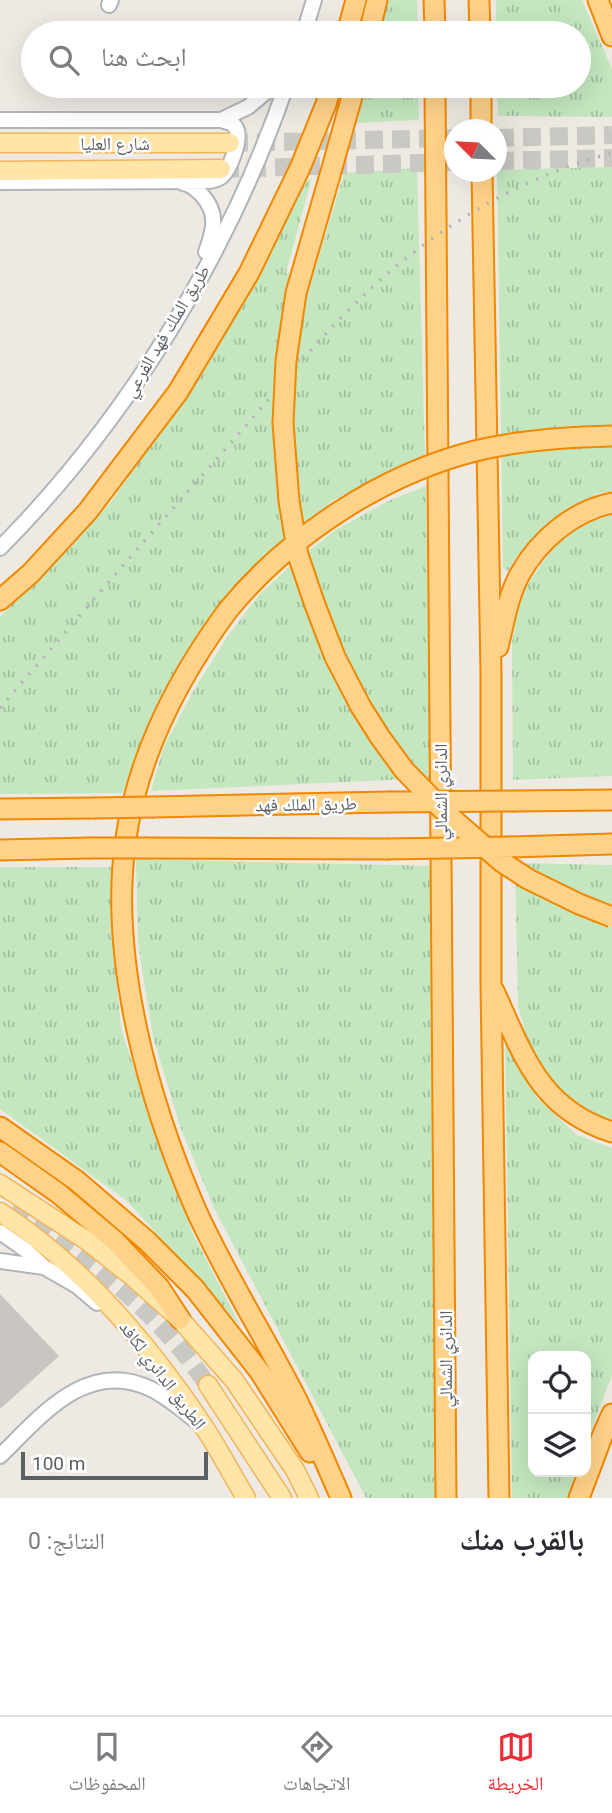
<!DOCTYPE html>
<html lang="ar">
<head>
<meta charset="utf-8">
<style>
	body { margin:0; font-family:Roboto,"Noto Naskh Arabic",sans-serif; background:#f7f7f7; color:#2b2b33; direction:rtl }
	.controls { position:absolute; right:21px; bottom:21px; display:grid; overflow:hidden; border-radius:14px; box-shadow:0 7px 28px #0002 }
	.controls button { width:63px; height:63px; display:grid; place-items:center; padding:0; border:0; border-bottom:2px solid #e1e1e2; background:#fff; color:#2b2b33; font:35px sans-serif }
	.compass { position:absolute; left:444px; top:119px; width:63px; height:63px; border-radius:50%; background:#fff; box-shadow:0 7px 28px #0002; rotate:294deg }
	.scale { position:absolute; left:21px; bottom:18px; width:187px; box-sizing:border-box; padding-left:7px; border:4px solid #5b6064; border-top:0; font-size:19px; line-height:24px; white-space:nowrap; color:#5b6064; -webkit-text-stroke:5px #fff; paint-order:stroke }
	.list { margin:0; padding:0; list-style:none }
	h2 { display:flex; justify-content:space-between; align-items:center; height:91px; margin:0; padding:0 28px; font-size:30px }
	h2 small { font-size:23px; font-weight:400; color:#7c7c81 }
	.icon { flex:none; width:38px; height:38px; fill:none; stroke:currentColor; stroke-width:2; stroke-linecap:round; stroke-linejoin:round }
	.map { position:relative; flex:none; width:612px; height:1498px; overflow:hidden; direction:ltr }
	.search { position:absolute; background:#fff; box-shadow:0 7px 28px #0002; left:21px; right:21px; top:21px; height:77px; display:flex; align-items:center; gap:18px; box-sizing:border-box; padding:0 24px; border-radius:38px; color:#7c7c81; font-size:26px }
	.sheet { height:217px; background:#fff }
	nav { display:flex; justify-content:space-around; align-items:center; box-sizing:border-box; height:98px; border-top:2px solid #e1e1e2; background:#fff; font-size:19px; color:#7c7c81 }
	nav a { display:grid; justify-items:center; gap:4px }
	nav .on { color:#ec2b35 }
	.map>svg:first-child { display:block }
	.grass { fill:url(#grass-tufts) }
	.building { fill:#c9c5c0 }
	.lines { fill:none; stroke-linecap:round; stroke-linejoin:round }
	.major-tunnel { stroke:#c9c8c3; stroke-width:18; stroke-dasharray:18 9; stroke-linecap:butt }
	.minor-casing { stroke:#b1b5b9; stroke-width:18 }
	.major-casing { stroke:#f4b457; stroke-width:21 }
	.highway-casing { stroke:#f28700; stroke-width:23 }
	.minor { stroke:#fff; stroke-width:14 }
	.major { stroke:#ffe6a8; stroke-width:18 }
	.highway { stroke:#ffd28a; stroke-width:19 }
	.rail { stroke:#b2b3b4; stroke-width:3.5; stroke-dasharray:2 9; stroke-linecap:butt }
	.highway-bridge-casing { stroke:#f28700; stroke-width:23; stroke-linecap:butt }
	.highway-bridge { stroke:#ffd28a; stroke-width:19 }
	.labels { text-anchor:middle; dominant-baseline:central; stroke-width:5; stroke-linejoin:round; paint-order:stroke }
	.street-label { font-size:18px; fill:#5b6064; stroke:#fff }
</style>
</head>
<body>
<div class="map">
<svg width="612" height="1498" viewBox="0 0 612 1498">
	<defs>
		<pattern id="grass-tufts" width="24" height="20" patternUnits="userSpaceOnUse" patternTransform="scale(1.75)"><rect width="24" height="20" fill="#c4e7bf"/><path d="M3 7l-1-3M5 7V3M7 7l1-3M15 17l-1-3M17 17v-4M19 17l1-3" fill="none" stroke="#a2bf9f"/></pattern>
	</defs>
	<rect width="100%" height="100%" fill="#eeeae3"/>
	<path class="grass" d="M 386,0 L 417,0 L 418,33 L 378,33 Z
		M 496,0 L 582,0 L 612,69 L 612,117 L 498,116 L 497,86 L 579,86 L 579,33 L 496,33 Z
		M 366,86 L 418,86 L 419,120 L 357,123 Z
		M 612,167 L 612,491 L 596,494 L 548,523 L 517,556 L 507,572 L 503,567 L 497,170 Z
		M 417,168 L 425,456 L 403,464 L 330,502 L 219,606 L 177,667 L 150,725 L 123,793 L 0,794 L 0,617 L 110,503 L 195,382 L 303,185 L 312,177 L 286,273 L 312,279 L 344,173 Z
		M 426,486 L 431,778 L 151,791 L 164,746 L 195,688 L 227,637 L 259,595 L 290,566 L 334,531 L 390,500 Z
		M 612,515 L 612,776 L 513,780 L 512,643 L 521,595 L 551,549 L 581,525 Z
		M 136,859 L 430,866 L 439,1498 L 366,1498 L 214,1208 L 181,1129 L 153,1037 L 138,943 Z
		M 515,863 L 612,865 L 612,1123 L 563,1095 L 533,1059 L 518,1007 Z
		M 0,867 L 113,867 L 111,925 L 121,1028 L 150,1119 L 194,1236 L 240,1325 L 127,1201 L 0,1109 Z
		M 505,1030 L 537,1098 L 577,1135 L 612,1148 L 612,1375 L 586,1444 L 586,1356 L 533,1356 L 533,1472 L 576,1472 L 568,1498 L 512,1498 Z"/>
	<path class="building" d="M 0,1294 L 59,1356 L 0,1409 Z"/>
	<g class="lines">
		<path class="major-tunnel" d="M 496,138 L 612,135
			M 230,143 L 454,138
			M 496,161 L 612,158
			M 221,169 L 454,162
			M 16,1203 C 73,1247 131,1291 178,1346 C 189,1358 198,1372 208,1385"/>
		<g class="minor-casing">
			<path id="minor" d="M 109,5 L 111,0
				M 304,33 L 314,0
				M 0,120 L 221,120 C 226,122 233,122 236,128 C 242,138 230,170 221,177 C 217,180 214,180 210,181 L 0,182
				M 221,120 L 248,107 L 273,86
				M 183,183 C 191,184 196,189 201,194 C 219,213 214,230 206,252
				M 0,548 C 126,421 228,255 286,86
				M 0,1232 L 27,1251 L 44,1267 L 77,1286 L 97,1303
				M 0,1261 L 44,1267
				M 0,1456 C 41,1416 87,1358 151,1389 C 167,1397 181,1409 195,1420"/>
		</g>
		<g class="major-casing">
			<path id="major" d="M 0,143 L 230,143
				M 0,171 L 221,169
				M 0,1184 L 86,1240 L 133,1277 L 180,1319 L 234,1380 L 295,1470 L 309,1498
				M 0,1212 C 85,1267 153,1349 208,1433 C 221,1454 233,1476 246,1498
				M 208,1385 L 282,1498"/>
		</g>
		<g class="highway-casing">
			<path id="highway" d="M 434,0 L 435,33
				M 479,0 L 480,33
				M 598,0 L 612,36
				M 347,33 L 356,0
				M 369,33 L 377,0
				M 435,86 L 446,1498
				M 481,86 L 481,130
				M 482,172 L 491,672 L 491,984 L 499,1498
				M 330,175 L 355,86
				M 0,600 L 31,573 L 88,511 L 178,392 L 249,273 L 300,168 L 326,104 L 331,86
				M 228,610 C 177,679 136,760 125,845 C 110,963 149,1102 196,1210 C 226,1276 265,1337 298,1402 C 313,1433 327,1466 341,1498
				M 498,647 C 504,623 508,596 520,574 C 539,540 573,511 612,503
				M 515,801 L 612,800
				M 154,807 L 389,802
				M 0,809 L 94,808
				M 511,847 L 612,844
				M 147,848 L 386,849
				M 0,850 L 89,848
				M 494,991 C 523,1054 539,1109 612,1132
				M 0,1127 L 77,1181 L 147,1241 L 195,1289 L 260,1372 L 310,1452
				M 0,1152 L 58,1193 L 114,1240 L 159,1287 L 180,1319
				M 579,1498 L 603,1434 L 612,1414"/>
		</g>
		<use href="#minor" class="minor"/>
		<use href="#major" class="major"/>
		<use href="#highway" class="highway"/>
		<path class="rail" d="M 0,708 C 74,622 148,536 223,452 C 276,392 325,328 385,276 C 450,219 528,175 612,153"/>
		<g class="highway-bridge-casing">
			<path id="highway-bridge" d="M 330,175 L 296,293 L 286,361 L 283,423 L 289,501 L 298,555 L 315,605 L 335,657 L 361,707 L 380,737 L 404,770 L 447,814 L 502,862 L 528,879 L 579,904 L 612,917
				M 228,610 C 289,536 381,475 475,451 C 520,440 566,437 612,436
				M 389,802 L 515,801
				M 94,808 L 154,807
				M 89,848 L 147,848
				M 386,849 L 511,847"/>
		</g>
		<use href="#highway-bridge" class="highway-bridge"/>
	</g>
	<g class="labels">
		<g class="street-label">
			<text x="115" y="143">شارع العليا</text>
			<text transform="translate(166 331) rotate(-59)">طريق الملك فهد الفرعي</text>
			<text transform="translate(440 792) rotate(-90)">الدائري الشمالي</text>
			<text transform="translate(306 804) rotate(-1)">طريق الملك فهد</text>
			<text transform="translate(445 1359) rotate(-90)">الدائري الشمالي</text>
			<text transform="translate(163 1375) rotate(53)">الطريق الدائري لكافد</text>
		</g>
	</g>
</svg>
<div class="controls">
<button><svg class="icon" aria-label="locate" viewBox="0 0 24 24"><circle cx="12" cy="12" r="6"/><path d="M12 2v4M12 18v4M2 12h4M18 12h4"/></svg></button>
<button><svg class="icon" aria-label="layers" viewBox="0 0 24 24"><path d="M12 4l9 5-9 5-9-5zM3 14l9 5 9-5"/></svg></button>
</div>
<svg class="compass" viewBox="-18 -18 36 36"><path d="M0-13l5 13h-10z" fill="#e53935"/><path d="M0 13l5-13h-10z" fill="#7c7c81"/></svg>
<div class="scale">100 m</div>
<div class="search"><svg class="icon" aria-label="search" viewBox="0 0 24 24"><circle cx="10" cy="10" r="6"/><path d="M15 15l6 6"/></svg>ابحث هنا</div>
</div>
<section class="sheet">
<h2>بالقرب منك<small>النتائج: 0</small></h2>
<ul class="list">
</ul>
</section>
<nav>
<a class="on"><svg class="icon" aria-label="map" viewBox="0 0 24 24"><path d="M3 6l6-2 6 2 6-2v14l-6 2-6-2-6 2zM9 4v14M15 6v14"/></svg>الخريطة</a>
<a><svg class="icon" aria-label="directions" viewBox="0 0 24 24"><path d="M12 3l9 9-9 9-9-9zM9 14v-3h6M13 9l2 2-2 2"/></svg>الاتجاهات</a>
<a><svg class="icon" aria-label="saved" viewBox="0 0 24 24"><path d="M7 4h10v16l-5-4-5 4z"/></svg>المحفوظات</a>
</nav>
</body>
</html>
